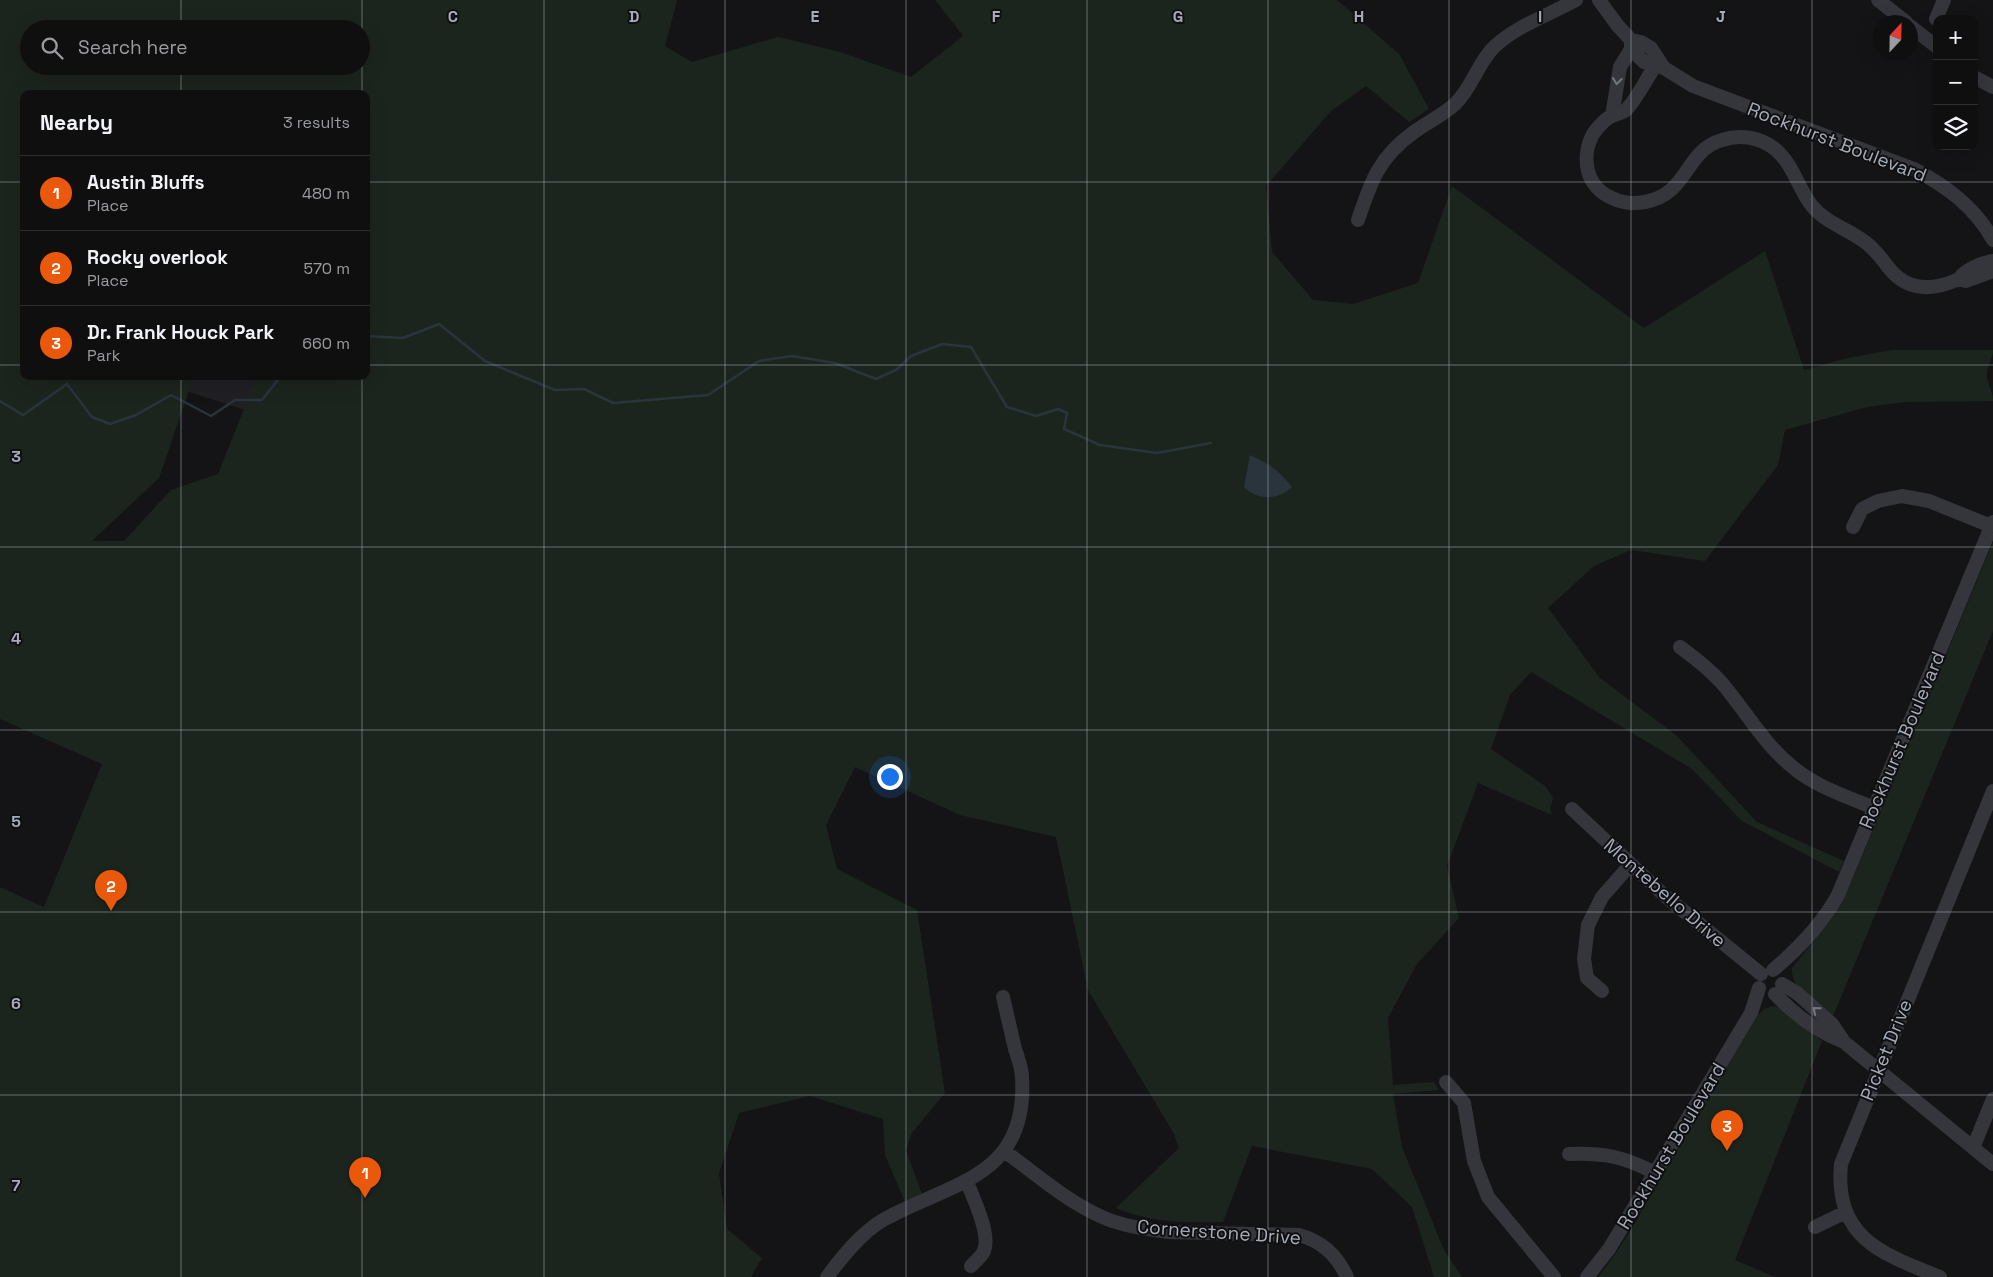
<!DOCTYPE html>
<html lang="en">
<head>
<meta charset="utf-8">
<style>
	body { margin:0; font-family:"Space Grotesk",sans-serif; background:#1d1d1e; color:#f1f3f6 }
	.controls { position:absolute; right:15px; top:15px; display:grid; overflow:hidden; border-radius:10px; box-shadow:0 5px 20px #0002 }
	.controls button { width:45px; height:45px; display:grid; place-items:center; padding:0; border:0; border-bottom:1px solid #2f2f30; background:#0f0f10; color:#f1f3f6; font:25px sans-serif }
	.compass { position:absolute; left:1873px; top:15px; width:45px; height:45px; border-radius:50%; background:#0f0f10; box-shadow:0 5px 20px #0002; rotate:22deg }
	.you { position:absolute; left:889px; top:776px; width:18px; height:18px; margin:-12px; border:4px solid #fff; border-radius:50%; background:#1a73e8; box-shadow:0 0 0 8px #1a73e833 }
	.badge { display:grid; place-items:center; width:32px; height:32px; border-radius:50%; background:#ea580c; color:#fff; font-size:16px; font-weight:700 }
	.pin { position:absolute; translate:-50% -41px; filter:drop-shadow(0 1px 2px #0008) }
	.pin::after { content:''; position:absolute; top:26px; width:18px; height:15px; background:inherit; clip-path:polygon(0 0,100% 0,50% 100%) }
	.list { margin:0; padding:0; list-style:none }
	h2 { display:flex; justify-content:space-between; align-items:center; height:65px; margin:0; padding:0 20px; font-size:21px }
	h2 small { font-size:16px; font-weight:400; color:#9b9c9f }
	.list li { display:grid; grid-template-columns:32px 1fr auto; gap:15px; align-items:center; box-sizing:border-box; height:75px; padding:0 20px; border-top:1px solid #2f2f30 }
	.list b { display:block; font-size:19px; white-space:nowrap }
	.list p { margin:0; font-size:16px; white-space:nowrap; color:#9b9c9f }
	.list em { font-size:16px; font-style:normal; color:#9b9c9f }
	.icon { flex:none; width:28px; height:28px; fill:none; stroke:currentColor; stroke-width:2; stroke-linecap:round; stroke-linejoin:round }
	.map { position:relative; flex:none; width:1993px; height:1277px; overflow:hidden }
	.search { position:absolute; background:#0f0f10; box-shadow:0 5px 20px #0002; left:20px; top:20px; width:350px; height:55px; display:flex; align-items:center; gap:12px; box-sizing:border-box; padding:0 18px; border-radius:28px; color:#9b9c9f; font-size:19px }
	.panel { position:absolute; background:#0f0f10; box-shadow:0 5px 20px #0002; left:20px; top:90px; width:350px; height:290px; border-radius:10px }
	.map>svg:first-child { display:block }
	.built { fill:#202024 }
	.green { fill:#1c251d; fill-rule:evenodd }
	.water { fill:#29343c }
	.lines { fill:none; stroke-linecap:round; stroke-linejoin:round }
	.stream { stroke:#29343c; stroke-width:2.5 }
	.minor { stroke:#35363c; stroke-width:14 }
	.oneway { stroke:#737780 }
	.grid { fill:none; stroke:#a5acb8; stroke-width:1; stroke-opacity:0.55 }
	.labels { text-anchor:middle; dominant-baseline:central; stroke-width:4; stroke-linejoin:round; paint-order:stroke }
	.street-label { font-size:19px; fill:#a5acb8; stroke:#0f0f11 }
	.grid-label { font-size:16px; text-anchor:middle; font-weight:bold; fill:#a5acb8; stroke:#0f0f11; stroke-width:4; stroke-linejoin:round; paint-order:stroke }
</style>
</head>
<body>
<div class="map">
<svg width="1993" height="1277" viewBox="0 0 1993 1277">
	<rect width="100%" height="100%" fill="#141416"/>
	<path class="built" d="M 139,376 L 317,376 L 307,430 Z"/>
	<path class="green" d="M 0,0 L 677,0 L 665,46 L 692,62 L 778,37 L 840,52 L 911,77 L 963,36 L 935,0 L 1337,0 L 1399,54 L 1429,109 L 1409,122 L 1366,86 L 1331,111 L 1266,186 L 1272,252 L 1313,300 L 1353,304 L 1418,283 L 1452,186 L 1644,328 L 1765,251 L 1804,370 L 1848,358 L 1892,350 L 1993,350 C 1993,360 1985,368 1987,378 C 1989,386 1993,392 1993,401 L 1905,402 L 1867,407 L 1785,430 L 1778,465 L 1705,561 L 1631,550 L 1594,566 L 1548,608 L 1600,678 L 1677,736 L 1757,822 L 1844,861 L 1839,872 L 1742,821 L 1692,769 L 1531,672 L 1510,695 L 1491,749 L 1545,786 L 1553,798 L 1550,808 L 1552,815 L 1478,783 L 1447,866 L 1459,918 L 1417,964 L 1388,1018 L 1393,1085 L 1434,1082 L 1439,1090 L 1393,1094 L 1402,1147 L 1444,1250 L 1462,1277 L 1434,1277 L 1412,1207 L 1372,1169 L 1252,1146 L 1223,1222 C 1185,1223 1152,1223 1116,1208 L 1179,1148 L 1174,1134 L 1088,990 L 1056,837 L 960,815 L 855,767 L 826,825 L 837,869 L 917,910 L 945,1093 L 912,1133 L 906,1150 L 922,1194 L 905,1202 L 885,1155 L 883,1119 L 810,1096 L 739,1113 L 719,1173 L 727,1229 L 762,1258 L 751,1277 L 0,1277 L 0,887 L 44,907 L 102,764 L 0,719 ZM 29,29 L 361,29 L 361,66 L 29,66 ZM 24,94 L 366,94 L 366,376 L 257,376 L 218,474 L 171,490 L 124,541 L 92,541 L 159,478 L 194,376 L 24,376 Z
		M 1993,542 L 1993,631 L 1833,1016 C 1817,1003 1790,990 1792,968 L 1830,921 L 1841,904 L 1851,883 Z
		M 1774,1006 L 1780,1008 L 1822,1041 L 1735,1260 L 1775,1277 L 1598,1277 C 1634,1233 1658,1179 1687,1130 C 1710,1091 1735,1053 1759,1014 L 1764,1009 Z"/>
	<path class="water" d="M 1250,455 C 1269,464 1278,469 1292,487 C 1278,500 1258,501 1244,487 Z"/>
	<g class="lines">
		<path class="stream" d="M 366,336 L 403,338 L 439,324 L 485,361 L 555,390 L 584,389 L 613,403 L 708,395 L 759,361 L 792,356 L 835,363 L 876,379 L 896,370 L 911,356 L 942,344 L 971,347 L 1007,407 L 1036,416 L 1058,409 L 1067,413 L 1064,429 L 1100,445 L 1157,453 L 1211,443
			M 0,401 L 23,415 L 67,384 L 92,417 L 110,424 L 136,415 L 171,395 L 211,416 L 235,400 L 262,400 L 281,376"/>
		<path class="minor" d="M 1599,0 L 1618,26 L 1631,40 L 1641,42 L 1651,48 L 1664,68
			M 1878,0 L 1906,22
			M 1936,19 L 1944,0
			M 1910,26 L 1937,47
			M 1631,40 L 1631,49 L 1644,62 L 1664,68 L 1693,86 L 1914,169 C 1946,186 1975,207 1993,240
			M 1655,66 C 1647,78 1636,100 1626,110 C 1621,114 1618,113 1612,116 C 1606,118 1597,128 1593,134 C 1587,145 1585,159 1588,171 C 1591,183 1600,193 1612,198 C 1622,203 1634,204 1645,202 C 1689,194 1684,151 1722,140 C 1740,134 1760,137 1775,149 C 1793,164 1798,188 1812,206 C 1826,223 1848,229 1865,242 C 1875,249 1881,258 1888,267 C 1907,292 1933,291 1959,279 C 1965,269 1982,263 1993,261
			M 1974,77 L 1993,87
			M 1612,116 L 1620,67 L 1631,49
			M 1358,220 C 1371,181 1379,157 1414,132 C 1428,122 1443,115 1455,104 C 1472,88 1477,64 1494,47 C 1516,26 1549,15 1576,0
			M 1959,279 L 1966,281 L 1993,271
			M 1853,527 L 1862,509 L 1878,501 L 1902,496 L 1929,501 L 1991,526
			M 1680,647 C 1695,658 1709,669 1721,682 C 1746,711 1764,745 1795,769 C 1817,787 1848,797 1874,808
			M 1572,809 L 1664,895 L 1761,974
			M 1773,970 C 1798,949 1822,924 1838,895 L 1993,522
			M 1782,984 L 1797,993 L 1832,1024 L 1844,1042
			M 1602,991 L 1587,978 L 1584,959 L 1588,925 L 1602,897 L 1630,865
			M 1775,994 C 1794,1014 1818,1032 1844,1042 L 1993,1164
			M 1446,1082 L 1464,1103 L 1474,1161 L 1488,1197 L 1554,1277
			M 1973,1148 L 1993,1099
			M 1004,1151 C 1035,1173 1065,1200 1100,1216 C 1121,1226 1145,1229 1168,1232 L 1299,1235 C 1322,1241 1337,1255 1347,1277
			M 1569,1154 C 1604,1153 1623,1156 1655,1173
			M 967,1182 C 973,1198 991,1234 984,1251 C 982,1256 975,1262 971,1266
			M 1815,1227 L 1846,1212
			M 827,1277 C 842,1257 861,1233 883,1220 C 951,1182 1028,1178 1022,1078 C 1022,1068 1018,1058 1015,1049 C 1011,1031 1007,1014 1003,997
			M 1587,1277 L 1609,1249 L 1751,1013 L 1759,988
			M 1940,1277 C 1882,1254 1834,1238 1841,1164 L 1993,791"/>
	</g>
	<defs><path id="oneway-chevron" d="M-2-3.5L2.5 0L-2 3.5" fill="none" stroke-width="1.6" stroke-linecap="round" stroke-linejoin="round" transform="scale(1.25)"/></defs>
	<g class="oneway">
		<use href="#oneway-chevron" transform="translate(1617 81) rotate(97)"/>
		<use href="#oneway-chevron" transform="translate(1816 1010) rotate(-140)"/>
	</g>
	<path class="grid" d="M 181,0 L 181,29M 362,0 L 362,94M 544,0 L 544,1277M 725,0 L 725,1277M 906,0 L 906,1277M 1087,0 L 1087,1277M 1268,0 L 1268,1277M 1449,0 L 1449,1277M 1631,0 L 1631,1277M 1812,0 L 1812,1277M 181,66 L 181,94M 0,182 L 24,182M 366,182 L 1993,182M 0,365 L 24,365M 366,365 L 1993,365M 181,376 L 181,1277M 362,376 L 362,1277M 0,547 L 1993,547M 0,730 L 1993,730M 0,912 L 1993,912M 0,1095 L 1993,1095"/>
	<g class="labels">
		<g class="street-label">
			<text transform="translate(1837 142) rotate(21)">Rockhurst Boulevard</text>
			<text transform="translate(1902 740) rotate(-67)">Rockhurst Boulevard</text>
			<text transform="translate(1665 893) rotate(41)">Montebello Drive</text>
			<text transform="translate(1886 1050) rotate(-68)">Picket Drive</text>
			<text transform="translate(1671 1146) rotate(-59)">Rockhurst Boulevard</text>
			<text transform="translate(1219 1232) rotate(4)">Cornerstone Drive</text>
		</g>
	</g>
	<g class="grid-label">
		<text x="453" y="22">C</text>
		<text x="634" y="22">D</text>
		<text x="815" y="22">E</text>
		<text x="996" y="22">F</text>
		<text x="1178" y="22">G</text>
		<text x="1359" y="22">H</text>
		<text x="1540" y="22">I</text>
		<text x="1721" y="22">J</text>
		<text x="16" y="462">3</text>
		<text x="16" y="644">4</text>
		<text x="16" y="827">5</text>
		<text x="16" y="1009">6</text>
		<text x="16" y="1191">7</text>
	</g>
</svg>
<div class="controls">
<button>+</button>
<button>−</button>
<button><svg class="icon" aria-label="layers" viewBox="0 0 24 24"><path d="M12 4l9 5-9 5-9-5zM3 14l9 5 9-5"/></svg></button>
</div>
<svg class="compass" viewBox="-18 -18 36 36"><path d="M0-13l5 13h-10z" fill="#e53935"/><path d="M0 13l5-13h-10z" fill="#9b9c9f"/></svg>
<div class="you"></div>
<div class="pin badge" style="left:365px;top:1198px">1</div>
<div class="pin badge" style="left:111px;top:911px">2</div>
<div class="pin badge" style="left:1727px;top:1151px">3</div>
<div class="search"><svg class="icon" aria-label="search" viewBox="0 0 24 24"><circle cx="10" cy="10" r="6"/><path d="M15 15l6 6"/></svg>Search here</div>
<section class="panel">
<h2>Nearby<small>3 results</small></h2>
<ul class="list">
<li><span class="badge">1</span><div><b>Austin Bluffs</b><p>Place</p></div><em>480 m</em></li>
<li><span class="badge">2</span><div><b>Rocky overlook</b><p>Place</p></div><em>570 m</em></li>
<li><span class="badge">3</span><div><b>Dr. Frank Houck Park</b><p>Park</p></div><em>660 m</em></li>
</ul>
</section>
</div>
</body>
</html>
